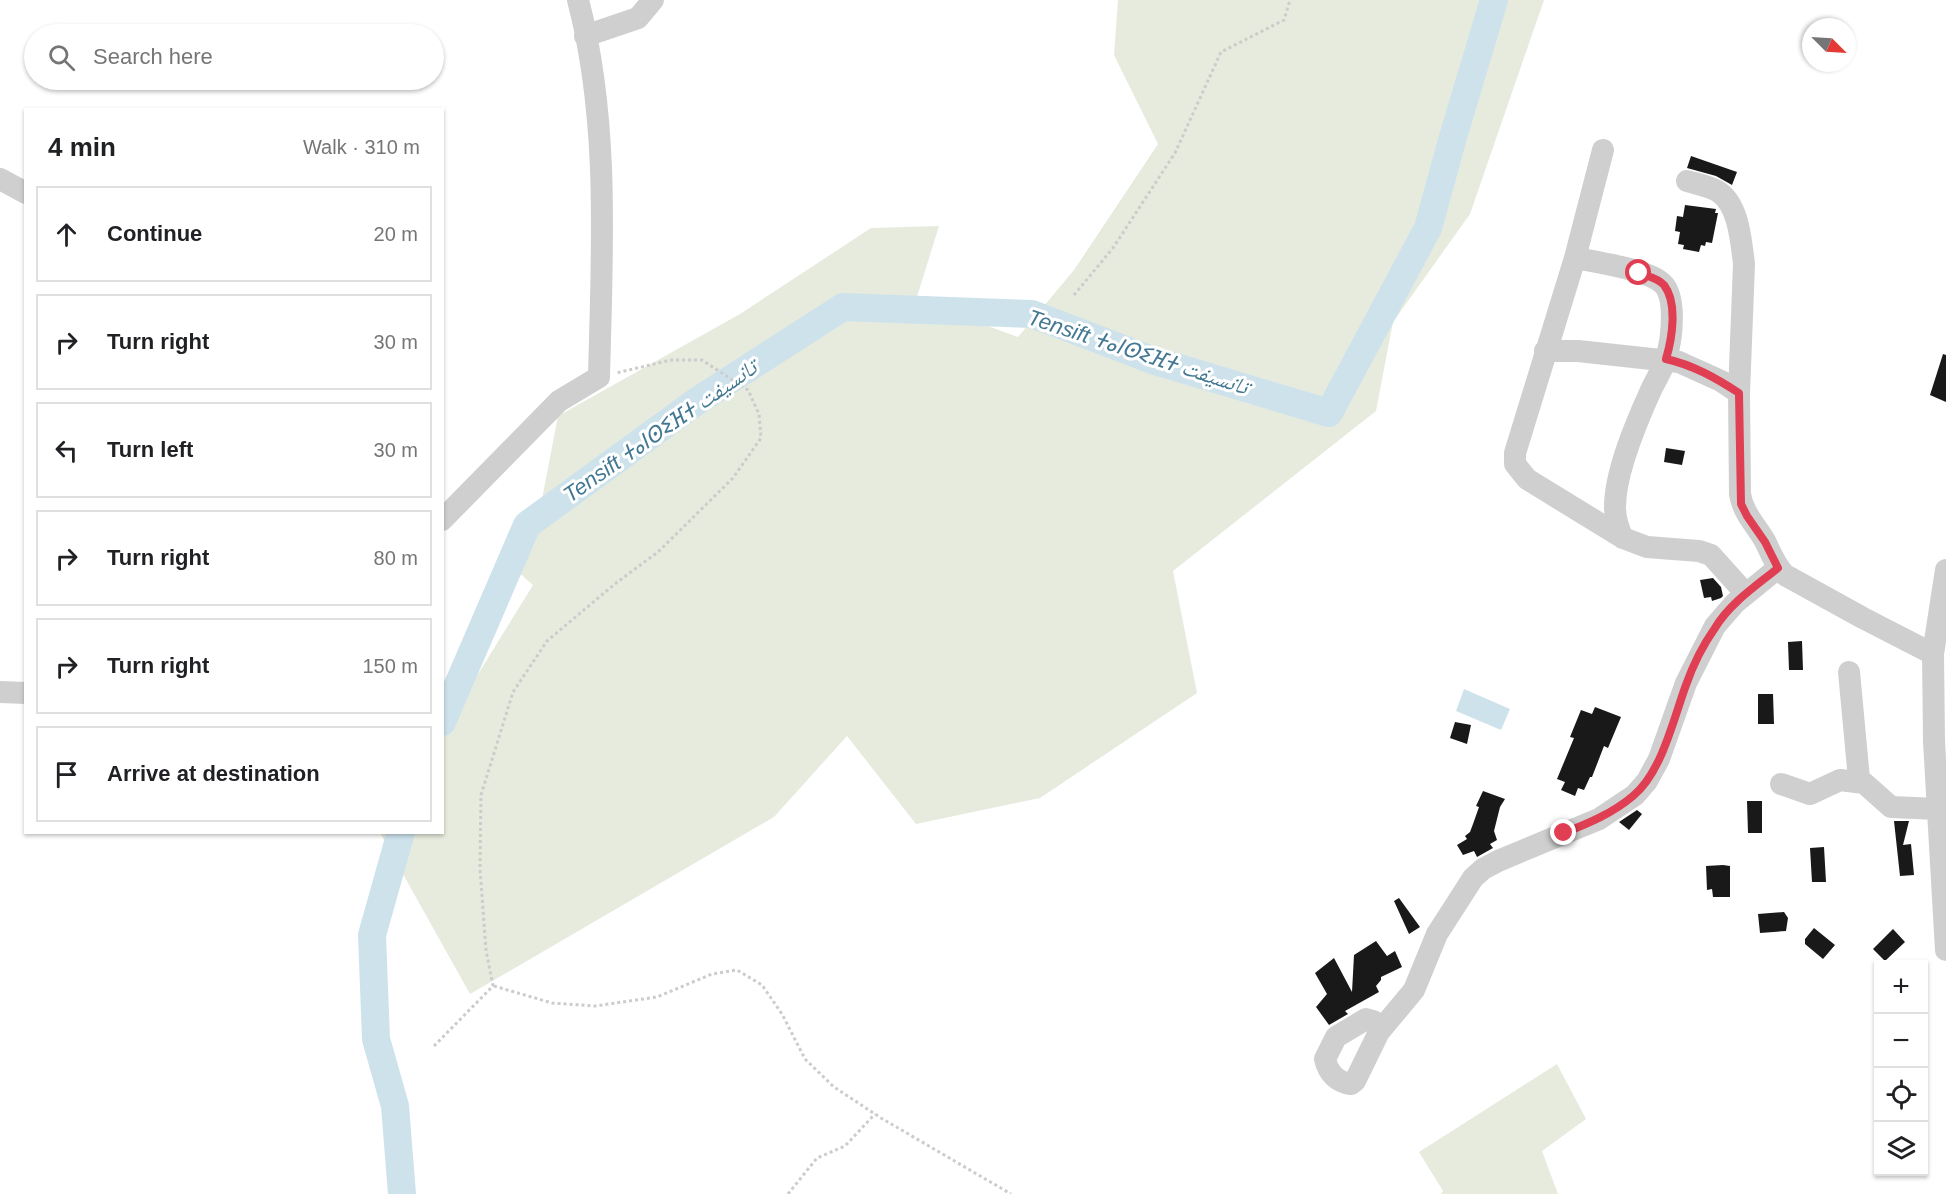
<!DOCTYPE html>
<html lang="en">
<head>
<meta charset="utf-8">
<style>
	body { margin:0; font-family:Helvetica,"Noto Naskh Arabic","Noto Sans Tifinagh",sans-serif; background:#f6f6f6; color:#202124 }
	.controls { position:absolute; right:18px; bottom:18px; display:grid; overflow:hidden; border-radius:0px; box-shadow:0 2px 4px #0004 }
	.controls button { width:54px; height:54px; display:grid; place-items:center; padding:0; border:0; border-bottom:2px solid #e0e0e0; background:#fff; color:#202124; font:30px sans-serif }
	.compass { position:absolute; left:1802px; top:18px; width:54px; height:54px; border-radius:50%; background:#fff; box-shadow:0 2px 4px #0004; rotate:114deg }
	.stop { position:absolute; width:18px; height:18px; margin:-14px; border:4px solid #df3e53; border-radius:50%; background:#fff }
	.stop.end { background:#df3e53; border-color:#fff; box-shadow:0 2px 6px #0008 }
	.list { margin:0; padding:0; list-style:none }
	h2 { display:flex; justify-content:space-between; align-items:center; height:78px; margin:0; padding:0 24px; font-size:26px }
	h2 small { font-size:20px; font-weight:400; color:#757577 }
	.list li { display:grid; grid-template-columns:39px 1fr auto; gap:18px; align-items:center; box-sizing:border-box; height:96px; margin:0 12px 12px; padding:0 12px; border:2px solid #e0e0e0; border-radius:0px }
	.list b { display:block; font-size:22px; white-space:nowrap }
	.list em { font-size:20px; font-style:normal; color:#757577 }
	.icon { flex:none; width:33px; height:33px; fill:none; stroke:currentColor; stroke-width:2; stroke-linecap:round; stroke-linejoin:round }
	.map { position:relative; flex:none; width:1946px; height:1194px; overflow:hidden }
	.search { position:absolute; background:#fff; box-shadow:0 2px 4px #0004; left:24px; top:24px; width:420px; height:66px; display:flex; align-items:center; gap:15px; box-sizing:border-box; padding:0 21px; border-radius:33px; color:#757577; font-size:22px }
	.panel { position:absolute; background:#fff; box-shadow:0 2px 4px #0004; left:24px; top:108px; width:420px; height:726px; border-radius:0px }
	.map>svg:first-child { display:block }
	.green { fill:#e6ebde }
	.water { fill:#cee2ec }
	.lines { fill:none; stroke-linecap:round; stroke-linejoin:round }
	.river { stroke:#cee2ec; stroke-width:28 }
	.building { fill:#191919 }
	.path { stroke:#ccc; stroke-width:3; stroke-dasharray:3 3; stroke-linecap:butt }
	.minor { stroke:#cfcfcf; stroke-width:22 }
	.route { stroke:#df3e53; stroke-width:8 }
	.labels { text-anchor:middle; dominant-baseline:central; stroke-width:6; stroke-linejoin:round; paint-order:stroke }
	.water-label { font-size:22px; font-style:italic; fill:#427892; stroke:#fff }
</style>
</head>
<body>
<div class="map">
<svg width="1946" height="1194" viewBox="0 0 1946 1194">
	<rect width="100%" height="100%" fill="#fff"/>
	<path class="green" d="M 1118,0 L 1544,0 L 1470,214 L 1393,322 L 1376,411 L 1173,571 L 1197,693 L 1040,798 L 916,824 L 847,736 L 774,817 L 470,994 L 380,833 L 442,832 L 443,731 L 533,585 L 499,555 L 542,499 L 558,416 L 740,314 L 871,228 L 939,226 L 916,300 L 1018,337 L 1074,270 L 1158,144 L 1114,55 Z
		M 1557,1064 L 1586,1119 L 1542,1151 L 1558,1194 L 1441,1194 L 1443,1191 L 1419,1152 Z"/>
	<path class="water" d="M 1464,689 L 1510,709 L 1501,730 L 1456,711 Z"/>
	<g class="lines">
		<path class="river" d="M 442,722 L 527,525 L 697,401 L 843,307 L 1032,314 L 1152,360 L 1329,413 L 1428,228 L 1453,137 L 1494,0
			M 401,832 L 372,935 L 376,1039 L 395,1106 L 402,1194"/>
	</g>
	<path class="building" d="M 1691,156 L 1737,172 L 1732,185 L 1716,176 L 1687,168 Z
		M 1685,205 L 1716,209 L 1715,213 L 1718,213 L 1712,243 L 1706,242 L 1705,246 L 1701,245 L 1699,252 L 1683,249 L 1684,245 L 1678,244 L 1680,232 L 1675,231 L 1677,216 L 1683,217 Z
		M 1943,354 L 1946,355 L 1946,402 L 1930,395 Z
		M 1666,448 L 1685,451 L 1682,465 L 1664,462 Z
		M 1713,578 L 1721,587 L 1723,596 L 1721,598 L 1712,601 L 1711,597 L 1704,598 L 1700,580 Z
		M 1802,641 L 1803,670 L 1789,670 L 1788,642 Z
		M 1758,694 L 1773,694 L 1774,724 L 1758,724 Z
		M 1595,707 L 1621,717 L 1608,748 L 1604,746 L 1592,777 L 1590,777 L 1584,790 L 1578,788 L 1575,796 L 1561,790 L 1565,782 L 1557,779 L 1574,738 L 1570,737 L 1581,710 L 1592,714 Z
		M 1455,722 L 1471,725 L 1467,744 L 1450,738 Z
		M 1483,791 L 1505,799 L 1500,807 L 1494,831 L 1497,840 L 1490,844 L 1493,848 L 1477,857 L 1474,851 L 1463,855 L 1457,845 L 1467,839 L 1465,836 L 1470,832 L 1473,824 L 1479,807 L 1476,806 Z
		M 1747,801 L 1762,801 L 1762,833 L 1748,833 Z
		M 1637,810 L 1642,814 L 1629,830 L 1619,822 Z
		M 1894,821 L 1909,821 L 1903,845 L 1911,844 L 1914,875 L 1900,876 Z
		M 1824,847 L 1826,882 L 1812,882 L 1810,848 Z
		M 1723,865 L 1730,866 L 1730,897 L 1713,897 L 1712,889 L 1707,890 L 1706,866 Z
		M 1399,898 L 1420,927 L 1409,934 L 1394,901 Z
		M 1784,912 L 1788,918 L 1786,931 L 1760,933 L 1758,914 Z
		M 1814,928 L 1835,945 L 1823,959 L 1805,944 L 1805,939 Z
		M 1893,929 L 1905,942 L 1885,961 L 1873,949 Z
		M 1376,941 L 1387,956 L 1395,951 L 1402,967 L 1381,977 L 1381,980 L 1376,986 L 1379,992 L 1345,1011 L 1348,1014 L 1329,1025 L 1316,1007 L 1327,994 L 1315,973 L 1334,958 L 1352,992 L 1354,955 Z"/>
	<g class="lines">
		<path class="path" d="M 1074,295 L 1113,248 L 1175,153 L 1221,52 L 1284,20 L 1290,0
			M 494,986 L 552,1003 L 595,1006 L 657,997 L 712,974 L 737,970 L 762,985 L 782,1014 L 805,1059 L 834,1087 L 881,1118 L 1011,1194
			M 434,1046 L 493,986 L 486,950 L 480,869 L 481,795 L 513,692 L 547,641 L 616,583 L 658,552 L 733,478 L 761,438 L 759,414 L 748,390 L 702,360 L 671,360 L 616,373
			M 788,1194 L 817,1158 L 845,1146 L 875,1114"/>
		<path class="minor" d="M 585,36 L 638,18 L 653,0
			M 1603,150 L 1575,258 L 1515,453 L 1515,464 L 1527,479 L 1623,538 L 1647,547 L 1699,551 L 1711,555 L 1746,594
			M 0,179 L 26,193
			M 1687,181 C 1697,184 1710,186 1719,192 C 1739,206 1741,241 1744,264 L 1739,393 L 1740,494 C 1743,513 1755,524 1765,541 C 1771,553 1775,565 1785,575 L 1863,618 L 1933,654
			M 1575,258 C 1596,262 1646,269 1662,283 C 1677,296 1672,340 1666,358 C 1663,369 1656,379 1651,390 C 1636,423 1615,472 1615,507 C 1615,518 1618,528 1623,538
			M 1545,351 L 1578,351 L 1679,362 L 1721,381 L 1739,393
			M 442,520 L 559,401 L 599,377 C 602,252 610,122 578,0
			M 1946,570 L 1933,654 L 1934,741 L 1946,950
			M 1849,672 L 1859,779 L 1864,783
			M 0,692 L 26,693
			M 1781,784 L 1810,794 L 1840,780 L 1864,783 L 1891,807 L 1938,809
			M 1383,1027 L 1373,1021 L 1366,1019 L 1336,1037 L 1325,1059 C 1328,1073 1337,1082 1351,1084 L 1355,1081 L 1379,1032 L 1414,990 L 1437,934 L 1473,878 L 1483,869 L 1498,861 L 1599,819 L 1635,795 L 1647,781 L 1659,759 L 1686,683 L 1715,626 L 1735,603 L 1778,568"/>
	</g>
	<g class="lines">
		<path class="route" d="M 1564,833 C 1589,823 1613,813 1633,796 C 1662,772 1673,720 1686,685 C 1693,665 1703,645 1715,628 C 1730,603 1756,586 1778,568 L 1765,542 L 1747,516 L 1741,504 L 1739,393 C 1716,378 1693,365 1666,359 C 1672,339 1678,303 1664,285 C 1658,278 1647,276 1639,273"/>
	</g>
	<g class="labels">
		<g class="water-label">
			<text transform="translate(1138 352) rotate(18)">Tensift ⵜⴰⵏⵙⵉⴼⵜ تانسيفت</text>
			<text transform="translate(660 431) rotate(-35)">Tensift ⵜⴰⵏⵙⵉⴼⵜ تانسيفت</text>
		</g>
	</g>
</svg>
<div class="controls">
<button>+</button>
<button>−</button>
<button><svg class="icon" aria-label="locate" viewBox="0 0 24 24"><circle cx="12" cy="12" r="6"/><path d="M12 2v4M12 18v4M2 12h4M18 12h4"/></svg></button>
<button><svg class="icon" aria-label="layers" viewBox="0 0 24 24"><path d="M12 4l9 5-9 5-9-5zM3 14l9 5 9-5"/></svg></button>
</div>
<svg class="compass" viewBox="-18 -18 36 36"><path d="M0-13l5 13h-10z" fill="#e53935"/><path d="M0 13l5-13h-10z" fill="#757577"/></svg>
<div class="stop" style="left:1639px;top:273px"></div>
<div class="stop end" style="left:1564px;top:833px"></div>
<div class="search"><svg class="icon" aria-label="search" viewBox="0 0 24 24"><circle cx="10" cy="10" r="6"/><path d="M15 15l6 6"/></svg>Search here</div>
<section class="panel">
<h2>4 min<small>Walk · 310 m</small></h2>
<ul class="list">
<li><svg class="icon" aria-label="ahead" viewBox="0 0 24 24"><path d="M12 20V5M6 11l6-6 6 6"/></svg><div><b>Continue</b></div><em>20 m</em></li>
<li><svg class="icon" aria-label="right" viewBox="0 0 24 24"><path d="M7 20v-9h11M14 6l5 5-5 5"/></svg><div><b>Turn right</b></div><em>30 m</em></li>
<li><svg class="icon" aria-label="left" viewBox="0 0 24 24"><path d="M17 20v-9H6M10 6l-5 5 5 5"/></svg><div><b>Turn left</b></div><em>30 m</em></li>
<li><svg class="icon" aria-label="right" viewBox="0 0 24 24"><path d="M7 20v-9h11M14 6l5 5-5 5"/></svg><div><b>Turn right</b></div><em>80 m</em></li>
<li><svg class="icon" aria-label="right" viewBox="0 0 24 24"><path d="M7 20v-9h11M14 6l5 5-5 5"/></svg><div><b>Turn right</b></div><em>150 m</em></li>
<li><svg class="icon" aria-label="arrive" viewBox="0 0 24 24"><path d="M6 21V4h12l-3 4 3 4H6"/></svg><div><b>Arrive at destination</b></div></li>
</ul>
</section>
</div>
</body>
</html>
